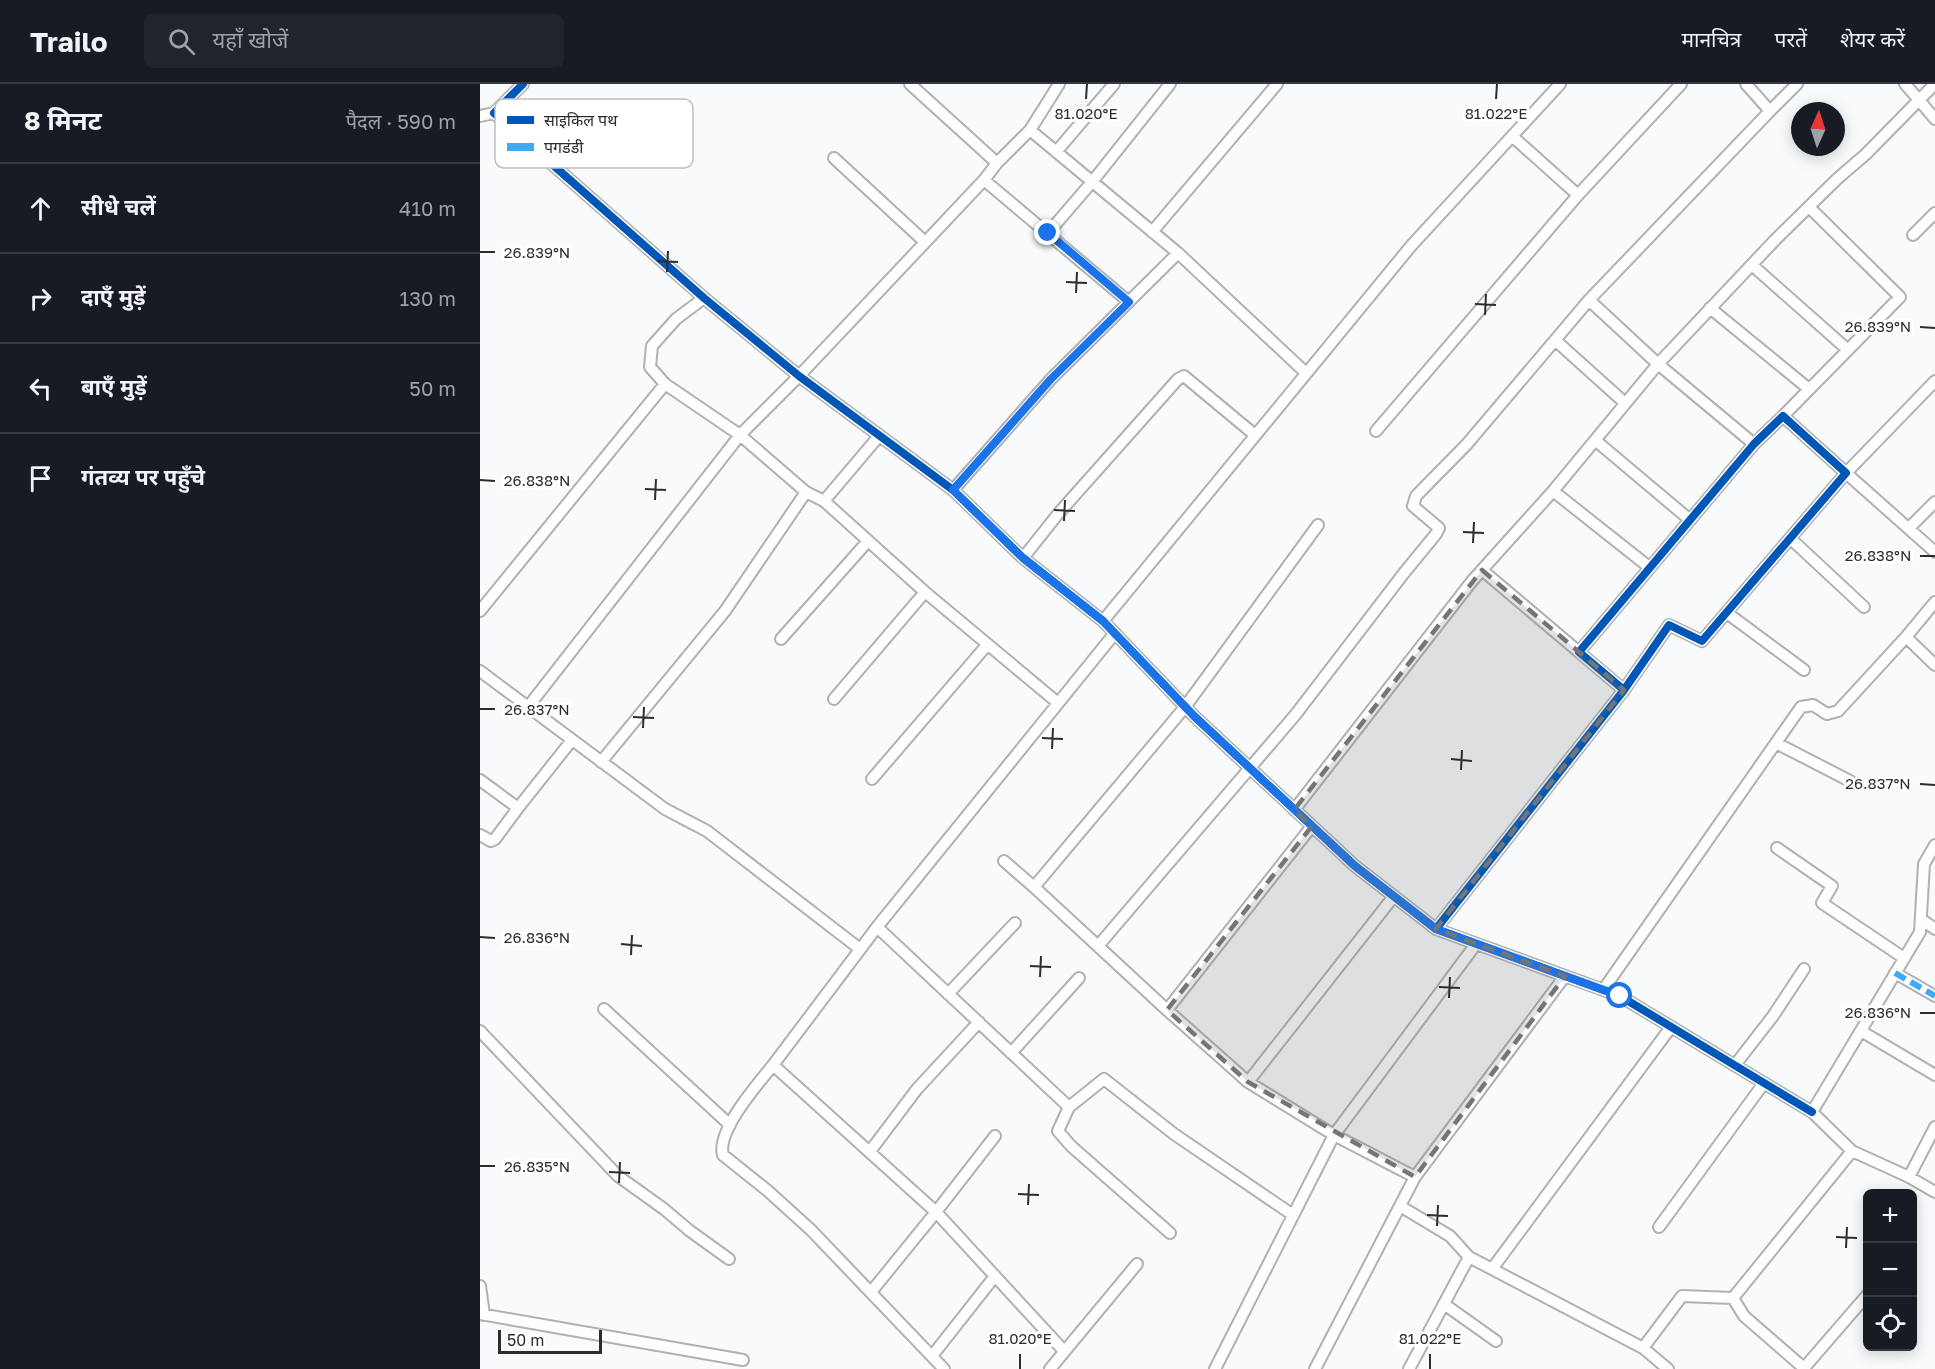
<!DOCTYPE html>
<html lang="hi">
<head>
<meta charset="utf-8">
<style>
	body { margin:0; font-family:"Golos Text","Noto Sans Devanagari",sans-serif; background:#20242c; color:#f1f3f6 }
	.controls { position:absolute; right:18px; bottom:18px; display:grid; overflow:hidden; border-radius:9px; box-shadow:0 3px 15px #0003 }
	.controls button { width:54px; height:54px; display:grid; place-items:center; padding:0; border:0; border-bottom:2px solid #363941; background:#171b24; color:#f1f3f6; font:30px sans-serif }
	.compass { position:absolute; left:1311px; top:18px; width:54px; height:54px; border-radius:50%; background:#171b24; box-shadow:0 3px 15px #0003; rotate:3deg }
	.scale { position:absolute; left:18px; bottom:15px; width:104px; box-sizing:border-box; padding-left:6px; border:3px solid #2b2d2f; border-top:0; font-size:16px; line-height:21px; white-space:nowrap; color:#2b2d2f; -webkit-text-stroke:4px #fff; paint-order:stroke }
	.stop { position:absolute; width:18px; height:18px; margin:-14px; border:4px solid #1a73e8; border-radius:50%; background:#fff }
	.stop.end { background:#1a73e8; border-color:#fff; box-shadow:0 2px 6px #0008 }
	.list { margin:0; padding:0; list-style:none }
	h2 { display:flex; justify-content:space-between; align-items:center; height:78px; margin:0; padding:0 24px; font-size:26px }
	h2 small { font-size:20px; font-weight:400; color:#9ea1a6 }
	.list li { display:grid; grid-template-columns:39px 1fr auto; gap:18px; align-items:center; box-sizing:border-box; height:90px; padding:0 24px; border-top:2px solid #363941 }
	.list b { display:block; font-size:22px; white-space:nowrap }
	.list em { font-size:20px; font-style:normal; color:#9ea1a6 }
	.icon { flex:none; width:33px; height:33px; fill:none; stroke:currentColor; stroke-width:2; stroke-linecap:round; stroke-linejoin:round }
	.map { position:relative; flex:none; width:1455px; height:1285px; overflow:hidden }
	header { display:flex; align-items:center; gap:36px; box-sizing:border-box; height:84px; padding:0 30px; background:#171b24; border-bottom:2px solid #363941 }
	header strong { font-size:28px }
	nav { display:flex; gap:33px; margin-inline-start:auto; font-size:21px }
	.search { width:420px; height:54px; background:#20242c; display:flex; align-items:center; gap:15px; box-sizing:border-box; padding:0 21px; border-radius:9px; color:#9ea1a6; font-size:22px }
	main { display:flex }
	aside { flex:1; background:#171b24 }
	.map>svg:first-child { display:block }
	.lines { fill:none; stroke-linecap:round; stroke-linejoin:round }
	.minor-casing { stroke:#afb1b2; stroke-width:14 }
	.minor { stroke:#fefeff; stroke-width:10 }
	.quiet { stroke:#3fa9f5; stroke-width:6; stroke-dasharray:12 6; stroke-linecap:butt }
	.cycleway-casing { stroke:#fff; stroke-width:11 }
	.cycleway { stroke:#0057b8; stroke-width:8 }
	.route { stroke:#1a73e8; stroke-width:8 }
	.marked { fill:#737577; fill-opacity:0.2; stroke:#737577; stroke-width:4.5; stroke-dasharray:12 8; stroke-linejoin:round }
	.ticks { fill:none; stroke:#2b2d2f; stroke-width:2 }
	.key { fill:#fff; stroke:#bfc0c1; stroke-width:1.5 }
	.key-label { font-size:16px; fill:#2b2d2f }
	.ticks-label { font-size:15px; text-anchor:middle; fill:#2b2d2f; stroke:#fff; stroke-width:6; stroke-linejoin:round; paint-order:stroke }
</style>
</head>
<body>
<header>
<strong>Trailo</strong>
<div class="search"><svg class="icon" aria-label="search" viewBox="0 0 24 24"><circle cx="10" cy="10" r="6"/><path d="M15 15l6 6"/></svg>यहाँ खोजें</div>
<nav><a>मानचित्र</a><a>परतें</a><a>शेयर करें</a></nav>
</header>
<main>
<aside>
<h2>8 मिनट<small>पैदल · 590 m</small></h2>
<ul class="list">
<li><svg class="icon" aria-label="ahead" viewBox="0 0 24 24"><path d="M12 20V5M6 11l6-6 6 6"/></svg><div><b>सीधे चलें</b></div><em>410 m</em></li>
<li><svg class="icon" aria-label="right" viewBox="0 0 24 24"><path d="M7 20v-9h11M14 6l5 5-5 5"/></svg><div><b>दाएँ मुड़ें</b></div><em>130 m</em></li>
<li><svg class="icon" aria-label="left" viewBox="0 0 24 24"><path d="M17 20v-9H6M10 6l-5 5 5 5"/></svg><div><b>बाएँ मुड़ें</b></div><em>50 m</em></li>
<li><svg class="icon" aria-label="arrive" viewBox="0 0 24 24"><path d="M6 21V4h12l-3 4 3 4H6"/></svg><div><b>गंतव्य पर पहुँचे</b></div></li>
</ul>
</aside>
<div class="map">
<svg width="1455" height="1285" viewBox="0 0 1455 1285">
	<rect width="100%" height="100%" fill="#f8fafc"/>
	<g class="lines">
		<g class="minor-casing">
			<path id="minor" d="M 43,0 L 14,29 L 224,214 L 319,292 L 473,406 L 543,474 L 623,537 L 714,632 L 875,782 L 956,845 L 1140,912 L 1332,1028
				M 1455,0 L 1439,16 L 1455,35
				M 1290,27 L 1317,0
				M 0,32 L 14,29
				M 550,46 L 579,0
				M 1032,52 L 1098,111 L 1201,0
				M 576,68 L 634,0
				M 354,74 L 445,158
				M 517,79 L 550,46 L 698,169
				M 504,96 L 649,218
				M 672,148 L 797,0
				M 568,149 L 612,98 L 690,0
				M 1433,151 L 1455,129
				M 1272,181 L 1368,266
				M 224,214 L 196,235 L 172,262 L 170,283 L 185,300 L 260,351 L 326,408
				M 1109,216 L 1290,27 L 1266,0
				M 1230,224 L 1329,305
				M 1075,256 L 1145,319
				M 1455,297 L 1366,389 L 1455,468
				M 1303,332 L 1420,213 L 1329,123
				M 896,347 L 1098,111
				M 1115,356 L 1210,436
				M 473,406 L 571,295 L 698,169 L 826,289
				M 1073,407 L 1169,483
				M 344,417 L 445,508 L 578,619
				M 1429,444 L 1455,418
				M 1311,455 L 1384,523
				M 543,474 L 578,430 L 698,295 L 704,292 L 775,351
				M 1002,486 L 1099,568
				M 0,527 L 185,300
				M 1247,529 L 1324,586
				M 623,537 L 931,162 L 1080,0
				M 1426,553 L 1455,581
				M 301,555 L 388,457
				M 0,587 L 185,725 L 227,747 L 380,865
				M 354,615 L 445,508
				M 48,623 L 260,351 L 319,292 L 504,96 L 517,79 L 430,0
				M 1296,659 L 1370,697
				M 121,678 L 245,527 L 326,408 L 344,417 L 399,352
				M 392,695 L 507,561
				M 0,696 L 38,724 L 92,656
				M 814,726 L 992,497 L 1073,407 L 1178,280 L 1295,156 L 1357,95 L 1386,70 L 1439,16 L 1425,0
				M 832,742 L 687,926 L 554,803 L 705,623 L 838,441
				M 0,751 L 11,757 L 15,755 L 38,724
				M 1297,764 L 1352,802 L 1342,819 L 1424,874
				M 524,777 L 554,803
				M 1441,835 L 1455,845
				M 397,843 L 293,981 L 456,1128 L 515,1052
				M 956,845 L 1144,606 L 1189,541 L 1222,557 L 1366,389 L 1303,332 L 1274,360 L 1099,568 L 1144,606
				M 618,862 L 816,630 L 924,489 L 956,450 L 959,444 L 933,422 L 936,412 L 987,360 L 1109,216 L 1178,280 L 1274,360
				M 1415,889 L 1455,912
				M 1123,906 L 1321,623 L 1333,621 L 1347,630 L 1358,627 L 1426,553 L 1455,518
				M 468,910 L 535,839
				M 124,925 L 250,1041
				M 687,926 L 768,998 L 914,812
				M 0,947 L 138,1092 L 184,1125 L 210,1147 L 249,1175
				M 1381,947 L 1455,991
				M 531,969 L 599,894
				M 293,981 C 278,1000 236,1047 243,1071 L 288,1107 L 331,1146 L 464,1285
				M 1255,981 L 1293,932 L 1324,885
				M 768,998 L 854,1051 L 996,860
				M 589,1023 L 397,843 L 635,549
				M 1372,1067 L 1429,1093 L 1455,1108
				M 391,1069 L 391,1066 L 437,1005 L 499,938
				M 1429,1093 L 1455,1043
				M 920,1122 L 970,1152 L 989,1173
				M 1179,1143 L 1284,999
				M 690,1149 L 591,1062 L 578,1047 L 589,1023 L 624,995 L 694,1050 L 813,1131
				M 1012,1185 L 1191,943
				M 0,1202 L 4,1231
				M 391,1208 L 456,1128 L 584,1267
				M 1253,1214 L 1264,1232 L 1325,1285
				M 964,1220 L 1016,1257
				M 0,1230 L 263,1276
				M 1163,1264 L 1188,1285
				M 452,1272 L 515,1192
				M 1324,1284 L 1388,1210
				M 570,1285 L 657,1180
				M 735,1285 L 854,1051 L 935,1093
				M 835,1285 L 935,1093 L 1085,892
				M 929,1285 L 989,1173 L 1163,1264 L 1202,1212 L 1253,1214 L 1372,1067 L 1332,1028 L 1440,848 L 1444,780 L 1455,761"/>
		</g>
		<use href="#minor" class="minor"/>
		<path class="quiet" d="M 1415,889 L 1455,912"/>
		<g class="cycleway-casing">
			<path id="cycleway" d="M 43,0 L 14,29 L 224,214 L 319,292 L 473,406 L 543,474 L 623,537 L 714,632 L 875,782 L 956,845 L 1140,912 L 1332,1028
				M 956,845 L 1144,606 L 1189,541 L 1222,557 L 1366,389 L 1303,332 L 1274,360 L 1099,568 L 1144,606"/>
		</g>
		<use href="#cycleway" class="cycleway"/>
	</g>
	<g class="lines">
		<path class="route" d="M 568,149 L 649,218 L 571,295 L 473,406 L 543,474 L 623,537 L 714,632 L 875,782 L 956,845 L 1140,912"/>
	</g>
	<path class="marked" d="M 1002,486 L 1144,606 L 956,845 L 1085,892 L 935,1093 L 768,998 L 687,926 L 832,742 L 814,726 Z"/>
	<path class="ticks" d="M 606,15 L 607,0M 1016,15 L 1017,0M 0,168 L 15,168M 177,177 L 198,178M 187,188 L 188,167M 586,198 L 607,199M 596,209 L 597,188M 995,220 L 1016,221M 1005,231 L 1006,210M 1440,243 L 1455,244M 0,396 L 15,397M 165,405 L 186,406M 175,416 L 176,395M 574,426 L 595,427M 584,437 L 585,416M 983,448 L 1004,449M 993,459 L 994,438M 1440,472 L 1455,472M 0,625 L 15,625M 153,633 L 174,634M 163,644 L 164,623M 562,654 L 583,655M 572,665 L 573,644M 971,675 L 992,677M 981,686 L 982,666M 1440,700 L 1455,701M 0,853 L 15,854M 141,860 L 162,862M 151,871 L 152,851M 550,882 L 571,883M 560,893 L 561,872M 959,903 L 980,904M 969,914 L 970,893M 1440,929 L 1455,929M 0,1082 L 15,1082M 129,1088 L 150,1089M 139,1099 L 140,1078M 538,1110 L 559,1111M 548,1121 L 549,1100M 947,1131 L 968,1132M 957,1142 L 958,1121M 1356,1153 L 1377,1154M 1366,1164 L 1367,1143M 540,1285 L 540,1270M 950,1285 L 950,1270"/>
	<rect x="15" y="15" width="198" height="69" rx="9" class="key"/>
	<rect x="27" y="32" width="27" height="8" fill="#0057b8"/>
	<rect x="27" y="59" width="27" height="8" fill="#3fa9f5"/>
	<g class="key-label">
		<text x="64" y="42">साइकिल पथ</text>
		<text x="64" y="69">पगडंडी</text>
	</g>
	<g class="ticks-label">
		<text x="606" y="35">81.020°E</text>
		<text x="1016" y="35">81.022°E</text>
		<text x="57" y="174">26.839°N</text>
		<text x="1398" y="248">26.839°N</text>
		<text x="57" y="402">26.838°N</text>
		<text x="1398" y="477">26.838°N</text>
		<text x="57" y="631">26.837°N</text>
		<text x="1398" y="705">26.837°N</text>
		<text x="57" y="859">26.836°N</text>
		<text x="1398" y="934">26.836°N</text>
		<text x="57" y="1088">26.835°N</text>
		<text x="540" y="1260">81.020°E</text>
		<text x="950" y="1260">81.022°E</text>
	</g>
</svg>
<div class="controls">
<button>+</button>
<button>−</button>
<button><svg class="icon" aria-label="locate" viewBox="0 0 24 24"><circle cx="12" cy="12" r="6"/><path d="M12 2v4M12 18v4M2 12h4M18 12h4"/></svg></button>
</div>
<svg class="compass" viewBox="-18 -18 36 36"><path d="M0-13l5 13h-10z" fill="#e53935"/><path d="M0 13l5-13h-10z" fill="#9ea1a6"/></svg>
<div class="scale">50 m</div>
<div class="stop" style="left:1140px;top:912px"></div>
<div class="stop end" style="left:568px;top:149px"></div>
</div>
</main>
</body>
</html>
